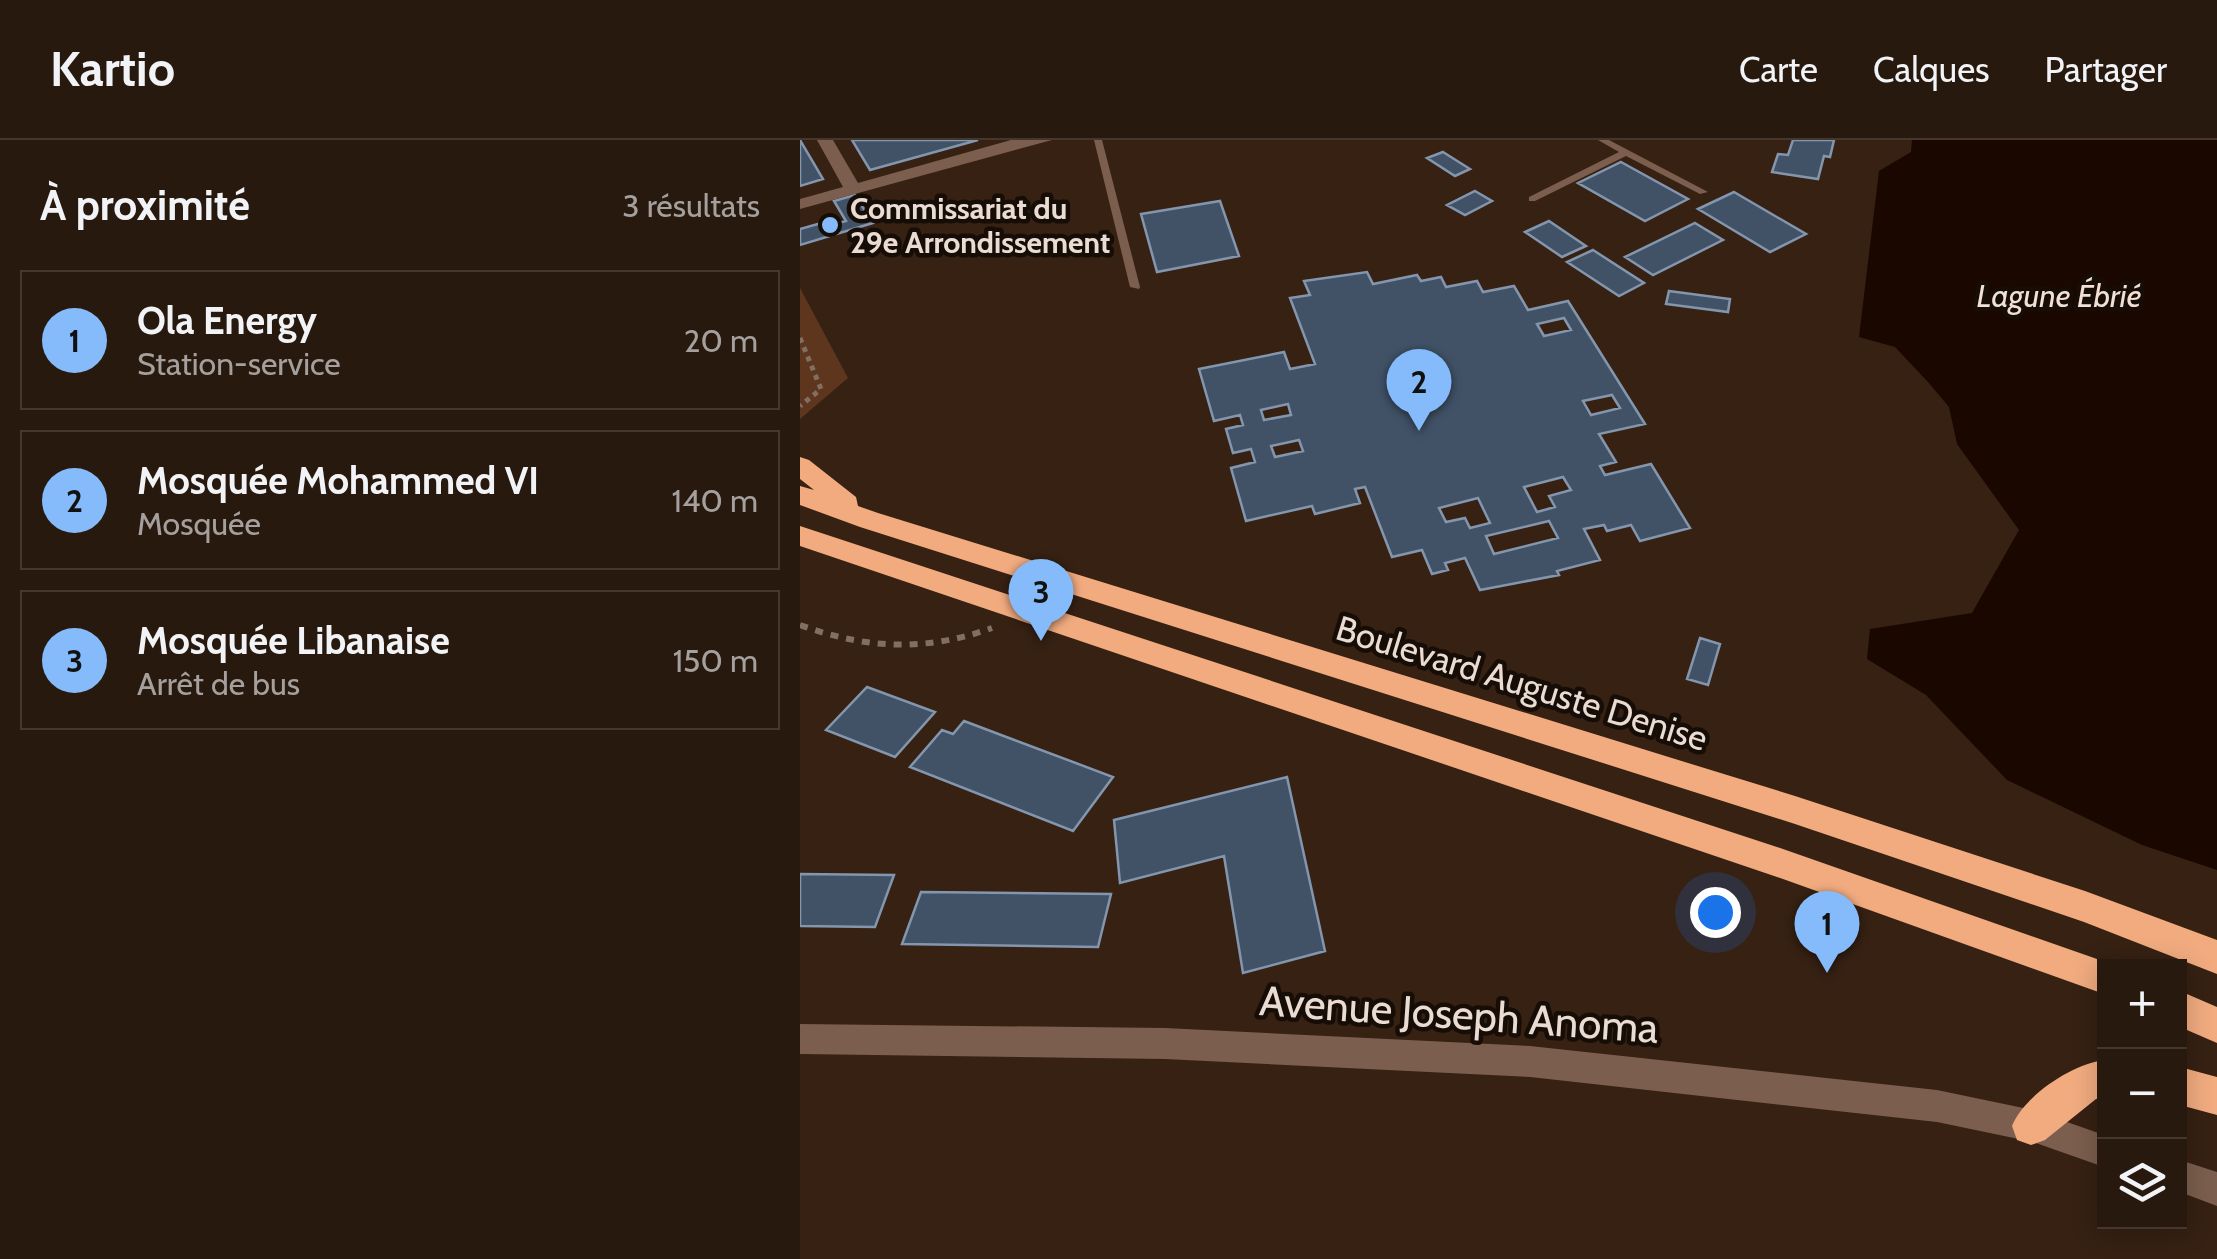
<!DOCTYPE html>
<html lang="fr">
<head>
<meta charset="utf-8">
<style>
	body { margin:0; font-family:Cabin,sans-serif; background:#302217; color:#f1f3f6 }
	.controls { position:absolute; right:30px; bottom:30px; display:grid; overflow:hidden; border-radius:0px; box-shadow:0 5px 25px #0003 }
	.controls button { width:90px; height:90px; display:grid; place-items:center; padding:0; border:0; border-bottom:2px solid #44382e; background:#28190e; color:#f1f3f6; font:50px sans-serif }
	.you { position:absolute; left:915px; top:772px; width:35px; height:35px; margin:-25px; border:8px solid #fff; border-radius:50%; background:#1a73e8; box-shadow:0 0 0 15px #1a73e833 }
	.badge { display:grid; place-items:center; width:65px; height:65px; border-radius:50%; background:#86bbfb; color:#111; font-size:32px; font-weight:700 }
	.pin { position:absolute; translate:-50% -82px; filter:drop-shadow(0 2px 5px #0008) }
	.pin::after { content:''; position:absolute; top:52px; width:35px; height:30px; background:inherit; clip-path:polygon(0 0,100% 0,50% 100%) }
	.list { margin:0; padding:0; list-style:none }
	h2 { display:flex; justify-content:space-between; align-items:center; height:130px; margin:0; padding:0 40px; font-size:42px }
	h2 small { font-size:32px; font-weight:400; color:#a5a09e }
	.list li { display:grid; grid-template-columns:65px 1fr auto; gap:30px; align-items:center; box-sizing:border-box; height:140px; margin:0 20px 20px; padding:0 20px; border:2px solid #44382e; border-radius:0px }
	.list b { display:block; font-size:38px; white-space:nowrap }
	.list p { margin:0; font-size:32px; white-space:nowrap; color:#a5a09e }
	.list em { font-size:32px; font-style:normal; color:#a5a09e }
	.icon { flex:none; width:55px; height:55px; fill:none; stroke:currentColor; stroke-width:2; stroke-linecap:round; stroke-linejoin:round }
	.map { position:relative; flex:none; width:1417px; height:1119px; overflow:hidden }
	header { display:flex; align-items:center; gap:60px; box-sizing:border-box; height:140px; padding:0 50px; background:#28190e; border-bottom:2px solid #44382e }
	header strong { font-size:48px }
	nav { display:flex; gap:55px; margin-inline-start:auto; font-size:35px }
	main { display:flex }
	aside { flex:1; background:#28190e }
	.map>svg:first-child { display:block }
	.green { fill:#5d361d }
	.water { fill:#1a0700 }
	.building { fill:#415267; stroke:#8396ad; stroke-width:2.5; fill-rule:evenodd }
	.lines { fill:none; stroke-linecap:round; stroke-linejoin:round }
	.path-far1 { stroke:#816f63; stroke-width:5; stroke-dasharray:5 5; stroke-linecap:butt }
	.path { stroke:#816f63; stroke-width:6; stroke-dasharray:8 8; stroke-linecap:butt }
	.lane { fill:#7b5e4d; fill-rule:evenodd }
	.street { fill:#7b5e4d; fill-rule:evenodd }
	.highway { fill:#f1ab7f; fill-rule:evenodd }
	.poi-dot { fill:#86bbfb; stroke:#170d07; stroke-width:4 }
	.labels { text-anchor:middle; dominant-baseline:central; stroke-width:9; stroke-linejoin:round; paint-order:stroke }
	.far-poi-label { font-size:30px; font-weight:bold; fill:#ebdcd3; stroke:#170d07; text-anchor:start }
	.far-water-label { font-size:32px; font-style:italic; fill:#f3e0d5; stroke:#170d07 }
	.street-label { font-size:35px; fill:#ebdcd3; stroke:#170d07 }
	.near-street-label { font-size:42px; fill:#ebdcd3; stroke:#170d07 }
</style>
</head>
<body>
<header>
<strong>Kartio</strong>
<nav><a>Carte</a><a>Calques</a><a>Partager</a></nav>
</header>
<main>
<aside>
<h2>À proximité<small>3 résultats</small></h2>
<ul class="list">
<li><span class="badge">1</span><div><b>Ola Energy</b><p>Station-service</p></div><em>20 m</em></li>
<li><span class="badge">2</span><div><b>Mosquée Mohammed VI</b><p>Mosquée</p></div><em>140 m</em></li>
<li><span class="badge">3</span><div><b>Mosquée Libanaise</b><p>Arrêt de bus</p></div><em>150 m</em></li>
</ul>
</aside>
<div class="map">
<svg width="1417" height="1119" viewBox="0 0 1417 1119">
	<rect width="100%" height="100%" fill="#362113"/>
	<path class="green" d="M 0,148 L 48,238 L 0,279 Z"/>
	<path class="water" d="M 1112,0 L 1417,0 L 1417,730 L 1342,705 L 1207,640 L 1126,555 L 1067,519 L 1070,489 L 1172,473 L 1219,390 L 1157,304 L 1149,267 L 1128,242 L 1095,207 L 1059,197 L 1079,31 L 1111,12 Z"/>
	<path class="building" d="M 0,0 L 23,39 L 0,46 Z
		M 52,0 L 178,0 L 70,30 Z
		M 993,0 L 1034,0 L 1030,17 L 1024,16 L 1018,39 L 972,32 L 978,14 L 988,15 Z
		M 643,12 L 670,29 L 655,36 L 627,18 Z
		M 821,22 L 888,59 L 845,81 L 778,43 Z
		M 675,51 L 692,61 L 665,75 L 647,65 Z
		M 934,52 L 1006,94 L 970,112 L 898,69 Z
		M 55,55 L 73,83 L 0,105 L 0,89 L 25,82 L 28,86 L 46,81 L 34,61 Z
		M 420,61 L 439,116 L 357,132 L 341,74 Z
		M 749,81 L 786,106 L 762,117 L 725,92 Z
		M 895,83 L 923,100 L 853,135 L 825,117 Z
		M 793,110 L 844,143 L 819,156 L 767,122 Z
		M 567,132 L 573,144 L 617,135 L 621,141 L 641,137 L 646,147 L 677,141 L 683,152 L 714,146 L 728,170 L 768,161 L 845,284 L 799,294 L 816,322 L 800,326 L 805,335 L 851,324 L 890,388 L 840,401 L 831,385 L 807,391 L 804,385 L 784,389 L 800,420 L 757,431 L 759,435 L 680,450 L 665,418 L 645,423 L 648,430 L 632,434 L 622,410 L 592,417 L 565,347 L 555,349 L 560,363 L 515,374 L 512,366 L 446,381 L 431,328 L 455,322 L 451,309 L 433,313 L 426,289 L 443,285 L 440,275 L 414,281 L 399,229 L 484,212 L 490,229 L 515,224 L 490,158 L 510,155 L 504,141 ZM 764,178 L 771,190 L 744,196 L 737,184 ZM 812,255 L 820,268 L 791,275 L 783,261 ZM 488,264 L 491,275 L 464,280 L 461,270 ZM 499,300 L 503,311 L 475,317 L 471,306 ZM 763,337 L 771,350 L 749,356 L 755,367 L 737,372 L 724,347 ZM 678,358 L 690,383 L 670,388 L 665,378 L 646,382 L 639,368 ZM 749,381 L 758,398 L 694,414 L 686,396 Z
		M 869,151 L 930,159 L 928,172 L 866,164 Z
		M 900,498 L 920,504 L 908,545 L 887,539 Z
		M 67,547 L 135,572 L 95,617 L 26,590 Z
		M 164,581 L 313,637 L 273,691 L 110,627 L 142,590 L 153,594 Z
		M 487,637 L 525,811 L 443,833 L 424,716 L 320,743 L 314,680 Z
		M 0,734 L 94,735 L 75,787 L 0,786 Z
		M 121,752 L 311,754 L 298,807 L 102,804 Z"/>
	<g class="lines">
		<path class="path-far1" d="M 0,198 L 21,249 L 0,266"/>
		<path class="path" d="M 0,485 C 66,509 125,512 192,488"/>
		<path class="lane" d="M 294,0 L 302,0 L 340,147 L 339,149 L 330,147 Z
			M 798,0 L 809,0 L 908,52 L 900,54 L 826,16 L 735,61 L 729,61 L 729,57 L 819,12 Z"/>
		<path class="street" d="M 17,0 L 33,0 L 58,43 L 211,0 L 252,0 L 0,69 L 0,59 L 43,47 Z
			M 0,884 L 365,888 L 730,906 L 1137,950 L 1233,970 L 1304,995 L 1304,1027 L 1233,1002 L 1137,982 L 730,937 L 365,919 L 0,914 Z
			M 1380,1020 L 1417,1032 L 1417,1066 L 1380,1052 Z"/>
		<path class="highway" d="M 0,317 L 9,320 L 56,357 L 58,366 L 78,373 L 995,656 L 1285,751 L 1417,800 L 1417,834 L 1284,782 L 995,684 L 60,387 L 0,365 L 0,346 L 14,350 L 0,339 Z
			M 0,386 L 983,709 L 1317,826 L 1304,826 L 1304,854 L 983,739 L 0,406 Z
			M 1380,851 L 1417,867 L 1417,903 L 1380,887 Z
			M 1304,920 L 1304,958 L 1296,959 L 1245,1000 L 1231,1005 L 1217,1000 L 1212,986 C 1224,956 1272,924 1304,920 Z
			M 1380,927 L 1417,937 L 1417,975 L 1380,965 Z"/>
	</g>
	<circle class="poi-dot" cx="30" cy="85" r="10"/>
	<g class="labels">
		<g class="far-poi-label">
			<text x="50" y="68">Commissariat du<tspan x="50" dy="34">29e Arrondissement</tspan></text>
		</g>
		<g class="far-water-label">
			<text x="1259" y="155">Lagune Ébrié</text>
		</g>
		<g class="street-label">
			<text transform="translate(722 543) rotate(17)">Boulevard Auguste Denise</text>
		</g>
		<g class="near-street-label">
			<text transform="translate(659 874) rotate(4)">Avenue Joseph Anoma</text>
		</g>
	</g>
</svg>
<div class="controls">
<button>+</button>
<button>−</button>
<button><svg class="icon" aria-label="layers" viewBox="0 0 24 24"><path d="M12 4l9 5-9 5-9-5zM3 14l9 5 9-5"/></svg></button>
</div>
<div class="you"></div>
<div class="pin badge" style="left:1027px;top:833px">1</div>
<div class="pin badge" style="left:619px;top:291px">2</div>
<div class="pin badge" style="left:241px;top:501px">3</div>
</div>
</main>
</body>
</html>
